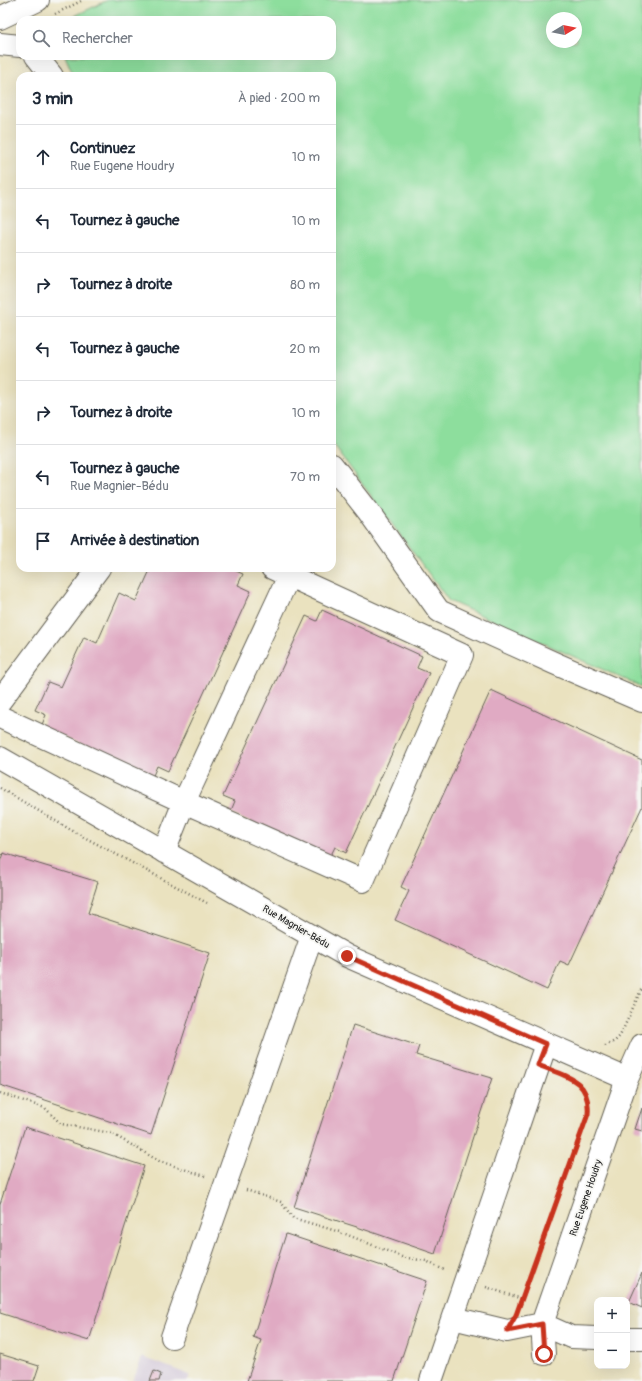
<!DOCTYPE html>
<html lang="fr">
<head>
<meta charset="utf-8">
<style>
	body { margin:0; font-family:Pangolin,sans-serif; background:#f6f6f7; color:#1f2937 }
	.controls { position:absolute; right:12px; bottom:12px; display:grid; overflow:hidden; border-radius:8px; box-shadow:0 4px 16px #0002 }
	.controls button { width:36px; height:36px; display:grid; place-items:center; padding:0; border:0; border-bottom:1px solid #e0e1e3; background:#fff; color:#1f2937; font:20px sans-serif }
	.compass { position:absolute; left:546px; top:12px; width:36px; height:36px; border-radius:50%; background:#fff; box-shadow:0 4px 16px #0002; rotate:80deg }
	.stop { position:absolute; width:12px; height:12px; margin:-9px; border:3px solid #c8321e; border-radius:50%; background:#fff }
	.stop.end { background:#c8321e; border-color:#fff; box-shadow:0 1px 4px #0008 }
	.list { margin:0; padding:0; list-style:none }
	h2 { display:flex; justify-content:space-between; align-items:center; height:52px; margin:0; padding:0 16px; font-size:17px }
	h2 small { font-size:13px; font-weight:400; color:#747a83 }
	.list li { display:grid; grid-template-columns:26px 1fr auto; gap:12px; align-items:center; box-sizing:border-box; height:64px; padding:0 16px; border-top:1px solid #e0e1e3 }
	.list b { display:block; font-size:15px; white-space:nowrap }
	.list p { margin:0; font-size:13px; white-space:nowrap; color:#747a83 }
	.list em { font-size:13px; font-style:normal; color:#747a83 }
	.icon { flex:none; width:22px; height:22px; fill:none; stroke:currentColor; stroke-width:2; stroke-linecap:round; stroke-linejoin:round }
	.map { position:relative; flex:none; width:642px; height:1381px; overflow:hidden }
	.search { position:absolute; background:#fff; box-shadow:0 4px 16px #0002; left:16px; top:16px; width:320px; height:44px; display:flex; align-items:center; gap:10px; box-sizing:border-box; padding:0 14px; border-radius:12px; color:#747a83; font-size:15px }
	.panel { position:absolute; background:#fff; box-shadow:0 4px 16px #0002; left:16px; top:72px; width:320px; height:500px; border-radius:12px }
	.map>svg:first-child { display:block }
	.industrial { fill:#ccbfd4 }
	.green { fill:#8dde9d; stroke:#547d5c; fill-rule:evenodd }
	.building { fill:#e0aac3 }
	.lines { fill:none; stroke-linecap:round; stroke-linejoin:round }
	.minor-casing { stroke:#646155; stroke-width:24 }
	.major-casing { stroke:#646155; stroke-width:24 }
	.path { stroke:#646155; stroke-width:2.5; stroke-dasharray:1 3; stroke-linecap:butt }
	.minor { stroke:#fff; stroke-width:22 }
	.major { stroke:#fff; stroke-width:22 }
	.route { stroke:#c8321e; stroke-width:5 }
	.labels { text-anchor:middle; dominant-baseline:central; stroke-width:3.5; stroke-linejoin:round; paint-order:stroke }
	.street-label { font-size:10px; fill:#1c1c1c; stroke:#f6f6f2 }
</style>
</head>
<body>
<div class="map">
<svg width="642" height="1381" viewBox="0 0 642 1381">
	<rect width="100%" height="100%" fill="#f6f6f2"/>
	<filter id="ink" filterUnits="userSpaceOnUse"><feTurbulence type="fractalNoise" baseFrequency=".025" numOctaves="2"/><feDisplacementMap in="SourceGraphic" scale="8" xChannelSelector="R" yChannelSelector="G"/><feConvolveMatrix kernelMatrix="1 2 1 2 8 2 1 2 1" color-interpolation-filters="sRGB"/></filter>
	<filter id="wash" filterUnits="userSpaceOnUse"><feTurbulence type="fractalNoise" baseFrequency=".012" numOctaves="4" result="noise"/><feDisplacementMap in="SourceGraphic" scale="16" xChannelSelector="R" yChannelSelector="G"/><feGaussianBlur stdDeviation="0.9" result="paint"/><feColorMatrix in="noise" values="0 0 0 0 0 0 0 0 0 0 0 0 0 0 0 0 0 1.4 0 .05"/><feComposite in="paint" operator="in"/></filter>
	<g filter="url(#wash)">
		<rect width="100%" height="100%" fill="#eae2bf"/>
		<path class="industrial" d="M 142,1357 L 190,1375 L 188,1381 L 133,1381 Z"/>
		<path class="green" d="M 108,0 L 642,0 L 642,687 L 449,601 L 332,443 L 332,76 L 74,76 L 65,56 L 332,56 L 332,20 L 66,20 ZM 552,18 L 576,18 L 576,42 L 552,42 Z"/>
		<g id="blocks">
			<path class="building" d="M 151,568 L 229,568 L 243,574 L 238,585 L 251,591 L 168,771 L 157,766 L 152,778 L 41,727 L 46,715 L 35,710 L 48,682 L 61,687 L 84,637 L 97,643 L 119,593 L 136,601 Z
				M 322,610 L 422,656 L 417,668 L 429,673 L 346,853 L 335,847 L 329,859 L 230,813 L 235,801 L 223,796 L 306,616 L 317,621 Z
				M 491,690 L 642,760 L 642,807 L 569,965 L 560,961 L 547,990 L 395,920 L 409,891 L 401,887 Z
				M 3,853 L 98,882 L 88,913 L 210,953 L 151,1135 L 0,1085 L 0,862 Z
				M 353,1025 L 419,1046 L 416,1055 L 492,1078 L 435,1254 L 360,1228 L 294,1207 Z
				M 642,1108 L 642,1131 L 635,1129 Z
				M 25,1127 L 144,1166 L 89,1341 L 0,1313 L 0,1204 Z
				M 286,1234 L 427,1281 L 394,1381 L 247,1381 L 261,1340 L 253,1337 Z
				M 642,1273 L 642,1308 L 629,1302 Z
				M 0,1354 L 39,1366 L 34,1381 L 0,1381 Z
				M 154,1371 L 161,1374 L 159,1381 L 150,1381 Z"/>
		</g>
	</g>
	<g filter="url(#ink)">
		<use href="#blocks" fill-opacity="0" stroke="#646155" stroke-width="1"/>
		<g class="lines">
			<g class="minor-casing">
				<path id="minor" d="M 0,44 L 20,46
					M 36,56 L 52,76
					M 332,465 L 368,511 L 439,611 L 554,663 L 642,701
					M 0,701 L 99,568
					M 0,717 L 184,802 L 363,881 L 462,655 L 272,568
					M 0,758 L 347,956 L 627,1079
					M 164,852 L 184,802 L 289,576
					M 453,1318 L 507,1331 L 542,1324 L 571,1337 L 597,1338
					M 172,1337 L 312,936
					M 627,1339 L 642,1339
					M 544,1354 L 542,1324 L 627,1079 L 642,1045
					M 431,1381 L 546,1044"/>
			</g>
			<g class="major-casing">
				<path id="major" d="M 0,18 L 38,0"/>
			</g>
			<path class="path" d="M 55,14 L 83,0
				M 0,788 L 71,830 L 207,903
				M 605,1046 L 615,1041 L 620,1036 L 642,988
				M 0,1093 L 45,1108 L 61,1124 L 111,1133 L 159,1161 L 205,1176
				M 246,1190 L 281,1202 L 293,1218 L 343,1233 L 402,1257 L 426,1261 L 446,1271
				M 486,1287 L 522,1299
				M 519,1307 L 588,1114 C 589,1101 587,1088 575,1081"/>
			<use href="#minor" class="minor"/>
			<use href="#major" class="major"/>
		</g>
	</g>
	<g class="lines" filter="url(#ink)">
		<path class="route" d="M 347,956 L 546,1044 L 538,1065 C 565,1076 591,1079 588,1114 L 516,1315 L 507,1331 L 542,1324 L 544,1354"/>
	</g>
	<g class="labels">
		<g class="street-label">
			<text transform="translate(296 927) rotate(30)">Rue Magnier-Bédu</text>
			<text transform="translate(586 1198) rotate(-71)">Rue Eugene Houdry</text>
		</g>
	</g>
</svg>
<div class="controls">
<button>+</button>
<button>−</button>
</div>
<svg class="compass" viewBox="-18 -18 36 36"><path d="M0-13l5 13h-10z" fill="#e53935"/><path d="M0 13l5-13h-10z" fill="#747a83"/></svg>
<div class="stop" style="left:544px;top:1354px"></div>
<div class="stop end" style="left:347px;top:956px"></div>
<div class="search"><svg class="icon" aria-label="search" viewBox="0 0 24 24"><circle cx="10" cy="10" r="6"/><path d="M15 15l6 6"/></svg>Rechercher</div>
<section class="panel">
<h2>3 min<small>À pied · 200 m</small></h2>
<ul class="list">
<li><svg class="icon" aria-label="ahead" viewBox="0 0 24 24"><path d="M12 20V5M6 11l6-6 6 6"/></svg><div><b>Continuez</b><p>Rue Eugene Houdry</p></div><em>10 m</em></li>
<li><svg class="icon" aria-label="left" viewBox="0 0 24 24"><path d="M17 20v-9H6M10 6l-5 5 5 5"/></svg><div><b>Tournez à gauche</b></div><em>10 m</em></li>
<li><svg class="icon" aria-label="right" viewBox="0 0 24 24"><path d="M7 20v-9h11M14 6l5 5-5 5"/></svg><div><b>Tournez à droite</b></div><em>80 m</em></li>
<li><svg class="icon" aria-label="left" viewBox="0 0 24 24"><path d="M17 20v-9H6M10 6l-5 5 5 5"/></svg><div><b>Tournez à gauche</b></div><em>20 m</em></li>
<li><svg class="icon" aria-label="right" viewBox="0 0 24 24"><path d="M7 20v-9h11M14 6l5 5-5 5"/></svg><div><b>Tournez à droite</b></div><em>10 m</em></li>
<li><svg class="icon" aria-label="left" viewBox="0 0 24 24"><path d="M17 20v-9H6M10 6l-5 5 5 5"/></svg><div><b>Tournez à gauche</b><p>Rue Magnier-Bédu</p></div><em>70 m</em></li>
<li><svg class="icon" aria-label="arrive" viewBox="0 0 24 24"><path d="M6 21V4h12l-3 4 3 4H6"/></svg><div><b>Arrivée à destination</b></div></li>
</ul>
</section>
</div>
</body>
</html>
